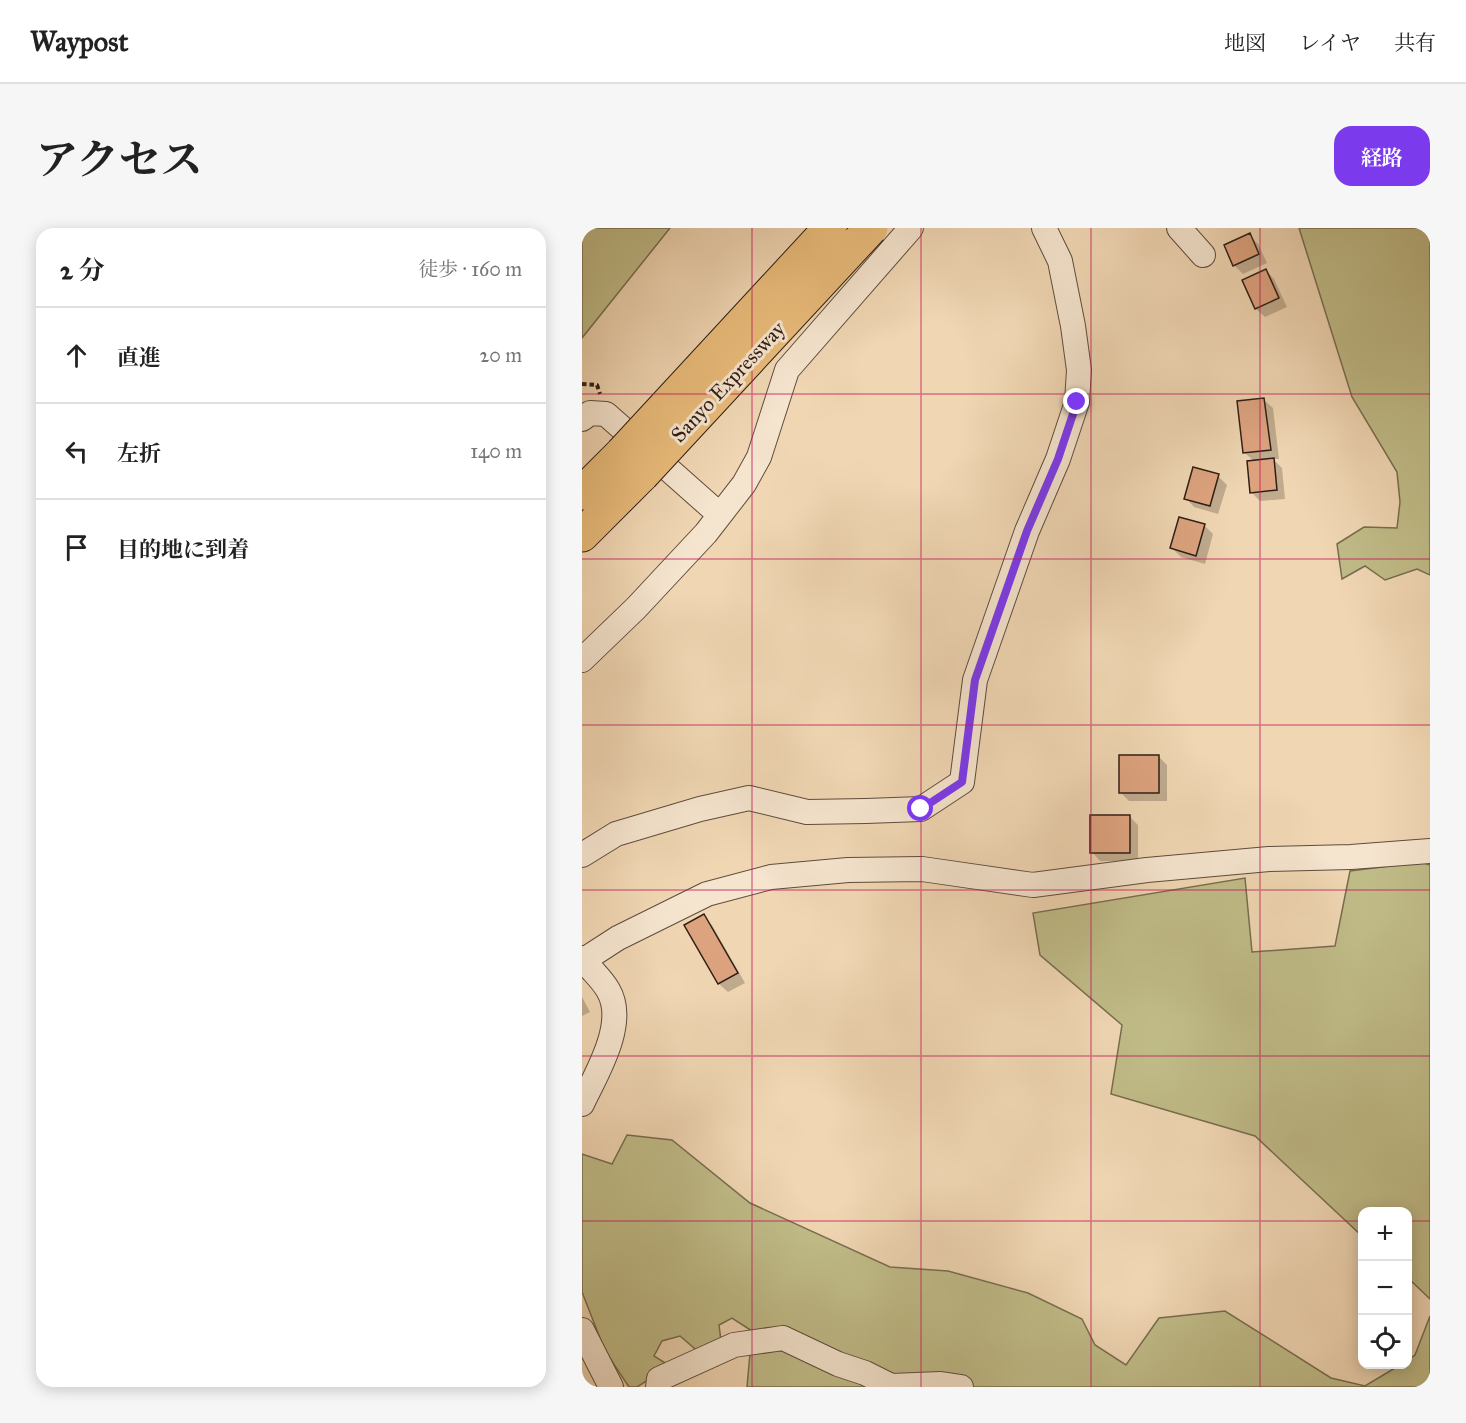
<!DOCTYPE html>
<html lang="ja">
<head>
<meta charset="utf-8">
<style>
	body { margin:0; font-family:"IM FELL Great Primer","Noto Serif JP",serif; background:#f6f6f6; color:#222 }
	.controls { position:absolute; right:18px; bottom:18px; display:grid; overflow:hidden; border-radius:12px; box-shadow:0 3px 15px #0003 }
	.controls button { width:54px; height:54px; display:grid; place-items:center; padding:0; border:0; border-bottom:2px solid #e0e0e0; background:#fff; color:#222; font:30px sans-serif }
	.stop { position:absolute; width:18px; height:18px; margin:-14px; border:4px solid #7c3aed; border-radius:50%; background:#fff }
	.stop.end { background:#7c3aed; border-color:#fff; box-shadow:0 2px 6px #0008 }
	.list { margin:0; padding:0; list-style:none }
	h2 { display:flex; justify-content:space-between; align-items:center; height:78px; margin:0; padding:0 24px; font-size:26px }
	h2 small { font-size:20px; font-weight:400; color:#767676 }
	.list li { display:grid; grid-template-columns:39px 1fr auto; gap:18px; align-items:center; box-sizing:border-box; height:96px; padding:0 24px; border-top:2px solid #e0e0e0 }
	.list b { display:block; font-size:22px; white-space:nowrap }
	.list em { font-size:20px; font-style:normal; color:#767676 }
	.icon { flex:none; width:33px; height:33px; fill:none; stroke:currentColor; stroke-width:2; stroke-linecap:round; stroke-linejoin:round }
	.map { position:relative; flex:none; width:848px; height:1159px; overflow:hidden; border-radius:18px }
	header { display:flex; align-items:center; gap:36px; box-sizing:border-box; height:84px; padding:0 30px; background:#fff; border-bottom:2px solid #e0e0e0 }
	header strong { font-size:28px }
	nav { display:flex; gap:33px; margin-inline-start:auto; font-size:21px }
	.intro { display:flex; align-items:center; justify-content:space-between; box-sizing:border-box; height:144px; padding:0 36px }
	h1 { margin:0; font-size:42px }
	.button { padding:15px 27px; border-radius:18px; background:#7c3aed; color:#fff; font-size:21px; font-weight:700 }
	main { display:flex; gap:36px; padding:0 36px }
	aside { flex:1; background:#fff; border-radius:18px; box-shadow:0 3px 15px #0003 }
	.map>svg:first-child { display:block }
	.green { fill:#c0bc88; stroke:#776d4f; stroke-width:1.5 }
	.shadow { fill:#0003 }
	.building { fill:#dda37f; stroke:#2e1e16; stroke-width:1.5 }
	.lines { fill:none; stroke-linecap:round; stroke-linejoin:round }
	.minor-casing { stroke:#5e4c3d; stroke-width:26 }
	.highway-casing { stroke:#2e1e16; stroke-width:35 }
	.path { stroke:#2e1e16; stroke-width:4; stroke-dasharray:4.5 3; stroke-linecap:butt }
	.minor { stroke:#f5e4ce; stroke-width:24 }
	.highway { stroke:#e8bb7a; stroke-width:33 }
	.highway-bridge-casing { stroke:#2e1e16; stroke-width:35; stroke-linecap:butt }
	.highway-bridge { stroke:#e8bb7a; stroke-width:33 }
	.route { stroke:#7c3aed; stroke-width:8 }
	.grid { fill:none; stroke:#c2185b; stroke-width:1.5; stroke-opacity:0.55 }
	.labels { text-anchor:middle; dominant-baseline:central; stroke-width:6; stroke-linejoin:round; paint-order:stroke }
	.street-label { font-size:21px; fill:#2e1e16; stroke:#f5e4ce }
</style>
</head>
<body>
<header>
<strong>Waypost</strong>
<nav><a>地図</a><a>レイヤ</a><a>共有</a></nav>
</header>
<div class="intro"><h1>アクセス</h1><a class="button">経路</a></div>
<main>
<aside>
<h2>2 分<small>徒歩 · 160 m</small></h2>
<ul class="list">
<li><svg class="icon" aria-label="ahead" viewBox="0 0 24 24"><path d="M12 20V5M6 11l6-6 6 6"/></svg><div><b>直進</b></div><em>20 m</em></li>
<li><svg class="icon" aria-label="left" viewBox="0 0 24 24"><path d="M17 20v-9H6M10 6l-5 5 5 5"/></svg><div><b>左折</b></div><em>140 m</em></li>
<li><svg class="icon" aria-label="arrive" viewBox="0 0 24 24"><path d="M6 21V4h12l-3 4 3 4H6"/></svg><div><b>目的地に到着</b></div></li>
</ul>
</aside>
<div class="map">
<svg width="848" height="1159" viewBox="0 0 848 1159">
	<rect width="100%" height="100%" fill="#f0d6b3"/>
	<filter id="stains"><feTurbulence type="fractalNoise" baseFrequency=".00333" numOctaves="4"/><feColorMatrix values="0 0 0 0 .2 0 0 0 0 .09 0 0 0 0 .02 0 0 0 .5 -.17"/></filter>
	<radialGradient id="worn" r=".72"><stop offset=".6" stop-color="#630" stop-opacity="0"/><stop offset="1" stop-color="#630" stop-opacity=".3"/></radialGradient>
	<path class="green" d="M 0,0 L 88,0 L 0,110 Z
		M 717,0 L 848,0 L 848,347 L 835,341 L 803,352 L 783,338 L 760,351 L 755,316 L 782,299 L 815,300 L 818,274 L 815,244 L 770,169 Z
		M 839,634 L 848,637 L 848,1071 L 826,1050 L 826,984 L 780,984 L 780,1008 L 673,908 L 529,866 L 540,797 L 458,727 L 451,685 L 663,650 L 670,724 L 753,718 L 768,643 Z
		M 45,907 L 90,912 L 168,975 L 308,1039 L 366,1043 L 446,1065 L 500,1091 L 513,1117 L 544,1137 L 577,1090 L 643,1083 L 749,1150 L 783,1158 L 818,1137 L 826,1136 L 826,1132 L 833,1127 L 848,1088 L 848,1159 L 165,1159 L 170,1103 L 150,1090 L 137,1097 L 139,1113 L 119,1126 L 98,1108 L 80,1113 L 72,1128 L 88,1138 L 55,1159 L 47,1159 L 23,1123 L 0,1064 L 0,926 L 30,936 Z"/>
	<path class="shadow" d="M 667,7 L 676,16 L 685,35 L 661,46 L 652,37 Z
		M 684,42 L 692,51 L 705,79 L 683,89 L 674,81 L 662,53 Z
		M 682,172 L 691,180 L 697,231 L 691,231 L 700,240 L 703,271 L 678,273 L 670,265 L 672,233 L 663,225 Z
		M 636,248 L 645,257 L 636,286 L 612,279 L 604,270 Z
		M 622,297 L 631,306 L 623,336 L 599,329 L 590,320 Z
		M 576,528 L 585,537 L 585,573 L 547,573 L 538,564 Z
		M 547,588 L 556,597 L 556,633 L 518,633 L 510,624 Z
		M 121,688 L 130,697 L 163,755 L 146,764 L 137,756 L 104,698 Z
		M 0,769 L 8,784 L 0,788 Z"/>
	<path class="building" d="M 668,5 L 677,26 L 651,38 L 642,17 Z
		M 684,41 L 697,70 L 673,81 L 660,52 Z
		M 682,170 L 689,222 L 661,225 L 655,173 Z
		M 692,230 L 695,262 L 668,265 L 665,233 Z
		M 611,239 L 637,246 L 628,278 L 602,271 Z
		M 597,289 L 623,296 L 614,328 L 588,320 Z
		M 537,527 L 577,527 L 577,565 L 537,565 Z
		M 508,587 L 548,587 L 548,625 L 508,625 Z
		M 122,686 L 156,745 L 136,756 L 102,697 Z"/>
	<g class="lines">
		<g class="minor-casing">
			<path id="minor" d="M 597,0 L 621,27
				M 0,191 L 8,185 L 24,186 L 138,287
				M 0,432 L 54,380 L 124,305 L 162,256 L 177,229 L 205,142 L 329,0
				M 0,627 L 34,606 L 118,581 L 167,570 L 225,584 L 284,583 L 339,581 L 380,554 L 393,452 L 445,303 L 476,231 L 495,174 L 497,142 L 491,98 L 478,33 L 462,0
				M 0,730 C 8,741 20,751 26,762 C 46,795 14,846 0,876
				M 2,732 L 36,710 L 125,666 L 189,649 L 266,642 L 340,641 L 451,657 L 565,642 L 687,631 L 769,629 L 848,623
				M 0,1102 L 29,1159
				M 76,1159 L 77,1151 L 152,1117 L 201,1110 L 256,1136 L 283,1145 L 309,1158 L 359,1156 L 379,1159"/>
		</g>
		<g class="highway-casing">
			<path id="highway" d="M 0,265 L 40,225
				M 0,307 L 60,247"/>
		</g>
		<path class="path" d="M 0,156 L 15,157 L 18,166"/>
		<use href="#minor" class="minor"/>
		<use href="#highway" class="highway"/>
		<g class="highway-bridge-casing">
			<path id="highway-bridge" d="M 40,225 L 248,0
				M 60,247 L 289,0"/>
		</g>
		<use href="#highway-bridge" class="highway-bridge"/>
	</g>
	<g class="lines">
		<path class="route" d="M 339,581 L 380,554 L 393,452 L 445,303 L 476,231 L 495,174"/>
	</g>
	<path class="grid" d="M 170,0 L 170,1159M 339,0 L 339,1159M 509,0 L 509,1159M 678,0 L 678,1159M 0,166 L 848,166M 0,331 L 848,331M 0,497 L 848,497M 0,662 L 848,662M 0,828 L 848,828M 0,993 L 780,993M 826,993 L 848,993"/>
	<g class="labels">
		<g class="street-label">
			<text transform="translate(146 154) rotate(-47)">Sanyo Expressway</text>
		</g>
	</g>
	<rect width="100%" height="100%" filter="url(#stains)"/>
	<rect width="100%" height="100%" fill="url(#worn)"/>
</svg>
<div class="controls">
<button>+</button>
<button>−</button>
<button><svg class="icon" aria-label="locate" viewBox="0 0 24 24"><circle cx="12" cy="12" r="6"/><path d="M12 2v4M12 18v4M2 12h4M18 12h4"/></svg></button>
</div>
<div class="stop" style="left:339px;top:581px"></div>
<div class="stop end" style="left:495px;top:174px"></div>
</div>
</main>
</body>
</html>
